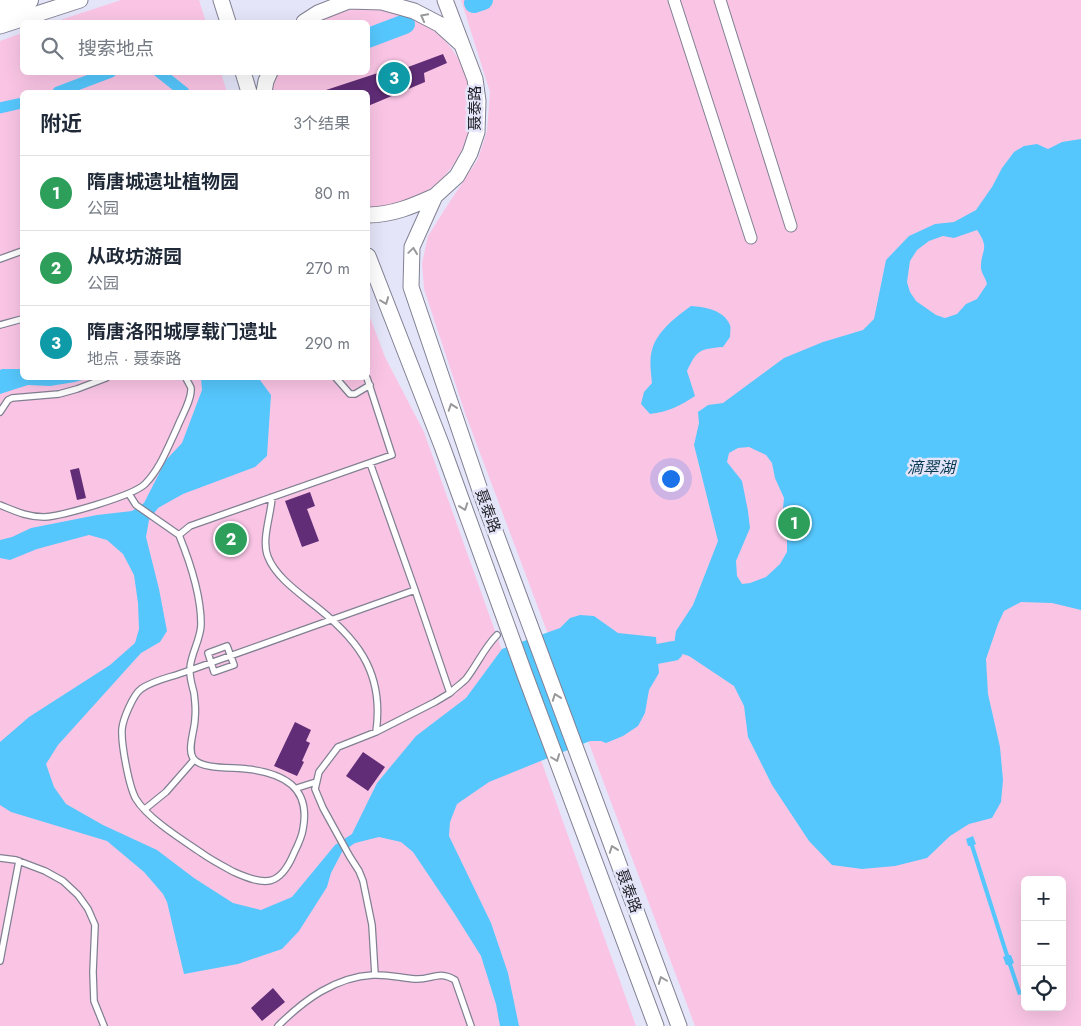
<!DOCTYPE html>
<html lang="zh">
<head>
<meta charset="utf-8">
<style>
	body { margin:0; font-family:Jost,"Noto Sans SC",sans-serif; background:#f6f6f7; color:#1f2937 }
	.controls { position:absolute; right:15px; bottom:15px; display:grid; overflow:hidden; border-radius:8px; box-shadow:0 5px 20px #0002 }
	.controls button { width:45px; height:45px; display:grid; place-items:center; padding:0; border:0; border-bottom:1px solid #e0e1e3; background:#fff; color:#1f2937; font:25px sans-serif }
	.you { position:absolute; left:670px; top:478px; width:18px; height:18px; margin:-12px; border:4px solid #fff; border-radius:50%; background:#1a73e8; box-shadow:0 0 0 8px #1a73e833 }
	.badge { display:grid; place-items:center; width:32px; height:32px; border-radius:50%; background:#905712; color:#fff; font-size:16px; font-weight:700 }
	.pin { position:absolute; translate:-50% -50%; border:2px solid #fff; box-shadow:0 1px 5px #0006 }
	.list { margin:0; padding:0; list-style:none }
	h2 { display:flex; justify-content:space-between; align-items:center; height:65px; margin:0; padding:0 20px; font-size:21px }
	h2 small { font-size:16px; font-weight:400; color:#747a83 }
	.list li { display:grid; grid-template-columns:32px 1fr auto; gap:15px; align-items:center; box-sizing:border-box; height:75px; padding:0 20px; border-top:1px solid #e0e1e3 }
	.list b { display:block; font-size:19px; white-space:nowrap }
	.list p { margin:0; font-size:16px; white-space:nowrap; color:#747a83 }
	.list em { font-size:16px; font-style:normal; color:#747a83 }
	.icon { flex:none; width:28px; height:28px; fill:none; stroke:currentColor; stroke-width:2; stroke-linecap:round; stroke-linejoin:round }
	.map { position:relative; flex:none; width:1081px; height:1026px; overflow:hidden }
	.search { position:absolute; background:#fff; box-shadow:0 5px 20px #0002; left:20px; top:20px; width:350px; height:55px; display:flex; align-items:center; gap:12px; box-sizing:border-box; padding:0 18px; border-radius:8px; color:#747a83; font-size:19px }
	.panel { position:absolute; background:#fff; box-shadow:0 5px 20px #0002; left:20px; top:90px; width:350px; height:290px; border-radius:8px }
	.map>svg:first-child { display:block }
	.green { fill:#fac5e5; fill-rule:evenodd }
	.water { fill:#56c7fd; fill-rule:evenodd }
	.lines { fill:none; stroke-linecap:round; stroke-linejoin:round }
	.canal { stroke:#56c7fd; stroke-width:11 }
	.river { stroke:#56c7fd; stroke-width:20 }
	.building { fill:#602d76 }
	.lane-casing { stroke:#818093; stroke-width:8 }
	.street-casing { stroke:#818093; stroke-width:13 }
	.secondary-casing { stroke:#818093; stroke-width:17 }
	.highway-casing { stroke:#818093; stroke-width:22 }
	.lane { stroke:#fff; stroke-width:5.5 }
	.street { stroke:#fff; stroke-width:11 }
	.secondary { stroke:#fff; stroke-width:15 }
	.highway { stroke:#fff; stroke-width:20 }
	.oneway { stroke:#99999c }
	.labels { text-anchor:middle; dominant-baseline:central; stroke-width:5; stroke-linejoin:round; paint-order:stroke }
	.street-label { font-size:15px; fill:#1d1d24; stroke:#e5e5fa }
	.water-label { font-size:16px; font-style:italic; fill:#073a50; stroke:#e5e5fa }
</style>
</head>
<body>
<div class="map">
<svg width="1081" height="1026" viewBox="0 0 1081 1026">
	<rect width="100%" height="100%" fill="#e5e5fa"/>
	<path class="green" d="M 121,0 L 199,0 L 206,22 L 54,22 Z
		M 461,0 L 1081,0 L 1081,1026 L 695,1026 L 465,413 L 424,289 L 422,263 L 428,236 L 445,209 L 478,159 L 487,131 L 490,92 ZM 1025,880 L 1062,880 L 1062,1007 L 1025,1007 Z
		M 357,8 C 369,9 383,8 395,10 C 402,12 409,17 416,20 C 489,55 489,157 419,196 C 403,205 385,207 368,208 L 368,92 L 271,92 L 276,73 L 368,72 L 368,22 L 317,22 L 332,15 Z
		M 22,33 L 22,72 L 221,73 L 227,92 L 22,92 L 22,378 L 368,378 L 368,312 L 385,357 L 424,432 L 636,1026 L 0,1026 L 0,41 Z"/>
	<path class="water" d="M 1081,139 L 1081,610 L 1052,603 L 1021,602 L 1004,611 L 998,624 L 986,659 L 988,694 L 1000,747 L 1003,780 L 1001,802 L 992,818 L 969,824 L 950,836 L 927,858 L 895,866 L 862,869 L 832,865 L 809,841 L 772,785 L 748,737 L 744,706 L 734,686 L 689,656 L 673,651 L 676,631 L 693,605 L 718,541 L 694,445 L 699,423 L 698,412 L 708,405 L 723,403 L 784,358 L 823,342 L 863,330 L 874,319 L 886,260 L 909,236 L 935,224 L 954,222 L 976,210 L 992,187 L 1002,168 L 1014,152 L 1024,146 L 1037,144 L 1048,149 L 1062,142 ZM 977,230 C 991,250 980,250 981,269 C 982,274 986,279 987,284 L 977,299 L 966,304 L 957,314 L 945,318 L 936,315 L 916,301 L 910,292 L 907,282 L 910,261 L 917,250 L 929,241 L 943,236 L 954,238 ZM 749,447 L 766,455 L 772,463 L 775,478 L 784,498 L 782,519 L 787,541 L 787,552 L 780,564 L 766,577 L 750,583 L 742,584 L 737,576 L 736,561 L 750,528 L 748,511 L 742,481 L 727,462 L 729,453 L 738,448 Z
		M 691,306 C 705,307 724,310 730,325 C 731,328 730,334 730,337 L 723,347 C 699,349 697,350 687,371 L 695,396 C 680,406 668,412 650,414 L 641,404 L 644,392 L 652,383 C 651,373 649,360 652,350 C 657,331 676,317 691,306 Z
		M 2,369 L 22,369 L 22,378 L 89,378 L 75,382 L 50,386 L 28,385 L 0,394 L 0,370 Z
		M 201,378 L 256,378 L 260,380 L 271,395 L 267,456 L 255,467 L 183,494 L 158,508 L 149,520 L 146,537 L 159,589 L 167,631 L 160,642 L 141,653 L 58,745 L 46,764 L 54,787 L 66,804 L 103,825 L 157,850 L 194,878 L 233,903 L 261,910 L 292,897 L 335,845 L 352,834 L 377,783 L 416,736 L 466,698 L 502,649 L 560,628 L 570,618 L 580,615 L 594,616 L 618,633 L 656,637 L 659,673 L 649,690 L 645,713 L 638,726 L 623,736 L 606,743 L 601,741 L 590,741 L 489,782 L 457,804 L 450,822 L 449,836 L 491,923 L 508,973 L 519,1026 L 500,1026 L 496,1004 L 481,956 L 454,913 L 413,852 L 401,842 L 379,837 L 355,843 L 342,852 L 331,873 L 327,887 L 299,931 L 282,949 L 238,964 L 184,974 L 167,902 L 163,894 L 144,872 L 107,841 L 11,812 L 0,805 L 0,742 L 29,717 L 110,665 L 135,643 L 139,629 L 138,603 L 134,575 L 123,554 L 107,540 L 89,535 L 37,549 L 10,560 L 0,558 L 0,540 L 12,537 L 31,528 L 97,515 L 132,511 L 144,503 L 166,460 L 182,443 L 202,390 Z
		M 973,836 L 976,844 L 974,845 L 1009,955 L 1011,955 L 1014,963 L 1012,964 L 1022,994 L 1018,995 L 1008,965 L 1006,965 L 1003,957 L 1005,956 L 970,846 L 968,846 L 966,839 Z"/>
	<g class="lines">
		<path class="canal" d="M 159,72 L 184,92
			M 58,92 L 111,72
			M 0,108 L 22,103"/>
		<path class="river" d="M 474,3 L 483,0
			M 368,38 L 405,24
			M 657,654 L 673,651"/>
	</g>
	<path class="building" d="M 443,54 L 447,63 L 424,73 L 425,82 L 368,106 L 368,92 L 323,92 L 323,91 L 390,69 L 392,73 Z
		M 79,468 L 86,498 L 77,500 L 70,470 Z
		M 310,492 L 315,506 L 307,509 L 319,541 L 302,547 L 285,501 Z
		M 295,722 L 311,730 L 306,741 L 310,743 L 302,761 L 304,762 L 297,776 L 274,766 Z
		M 363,752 L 385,767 L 368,791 L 346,776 Z
		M 273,988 L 285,1002 L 262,1021 L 251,1008 Z"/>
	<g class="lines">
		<g class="lane-casing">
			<path id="lane" d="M 0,259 L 22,251
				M 0,325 L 22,319
				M 336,378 L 350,394 L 355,394 L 370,385
				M 0,412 L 8,400 L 12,398 L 59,394 L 77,389 L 106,378
				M 129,494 L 136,505 L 179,535 L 190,526 L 392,455 L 367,378
				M 272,497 C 271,516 261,540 268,557 C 275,575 295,590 309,601 C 355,636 385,670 376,732
				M 0,505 C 15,511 27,517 44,517 C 62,516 133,496 145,484 C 160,469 168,447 177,428 C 181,417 192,400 191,388 C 190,385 187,381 186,378
				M 179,535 C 190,562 201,594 201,624 C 201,639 191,653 190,668 C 189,676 192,685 194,693 C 195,701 196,710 195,718 C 195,730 187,748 193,758 C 201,770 233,767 247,769 C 283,773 311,787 303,829 C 302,837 298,845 294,853 C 280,887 265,886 234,872 C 223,866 213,861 203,854 C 184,841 148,819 136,799 C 129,787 121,744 122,729 C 123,719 133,695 141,689 C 152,681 167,678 179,674 C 191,670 202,666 213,662 C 280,638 348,614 415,590 L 370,463
				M 415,590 L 450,693 C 455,688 461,684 466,679 C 477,665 484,648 497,635
				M 227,646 L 234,665 L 214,672 L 208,653 Z
				M 297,788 L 316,782
				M 145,809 L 166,792 L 194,760
				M 0,858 L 16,860 L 45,871 L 63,881 L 78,895 L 88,909 L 95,925 L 93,972 L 94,1001 L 104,1026
				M 0,961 L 19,861
				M 375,975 L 372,925 L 363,881 L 359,871 L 350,857 L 323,808 L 315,789 L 319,772 L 338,747 L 376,732 L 435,702 L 450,693
				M 278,1026 C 304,1000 335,977 373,975 C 387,974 401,978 415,979 C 432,980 438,970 455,980 L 471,1026"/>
		</g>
		<g class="street-casing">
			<path id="street" d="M 674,0 L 751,238
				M 720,0 L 791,226"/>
		</g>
		<g class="secondary-casing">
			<path id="secondary" d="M 221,0 L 228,22
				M 445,0 L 475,79 L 478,101 L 477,132 L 470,153 L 457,176 L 435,196 L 412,247 L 411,287 L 483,499 L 679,1026
				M 348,1 L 382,2 L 414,11 L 439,24 L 460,43
				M 304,22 L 318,13 L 351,0
				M 0,26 L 80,0
				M 243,72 L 249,92
				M 264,92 L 266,81 L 270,72
				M 368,215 C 392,215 413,206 435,196
				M 368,256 L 442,446 L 525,675 L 656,1026"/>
		</g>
		<g class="highway-casing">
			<path id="highway" d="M 0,9 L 28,0"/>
		</g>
		<use href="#lane" class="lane"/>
		<use href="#street" class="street"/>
		<use href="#secondary" class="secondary"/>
		<use href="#highway" class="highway"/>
	</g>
	<defs><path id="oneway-chevron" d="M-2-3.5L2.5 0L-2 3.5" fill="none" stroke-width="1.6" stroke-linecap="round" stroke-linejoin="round" transform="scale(1.25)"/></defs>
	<g class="oneway">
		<use href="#oneway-chevron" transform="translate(424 17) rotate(-152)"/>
		<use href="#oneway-chevron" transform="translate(413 251) rotate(-82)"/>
		<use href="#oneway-chevron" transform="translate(385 301) rotate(69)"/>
		<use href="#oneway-chevron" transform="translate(452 407) rotate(-109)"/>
		<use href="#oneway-chevron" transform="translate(464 507) rotate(70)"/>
		<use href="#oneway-chevron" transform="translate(556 697) rotate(-110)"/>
		<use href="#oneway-chevron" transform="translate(556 758) rotate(69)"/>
		<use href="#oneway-chevron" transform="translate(613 849) rotate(-110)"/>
		<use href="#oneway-chevron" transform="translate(662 980) rotate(-111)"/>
	</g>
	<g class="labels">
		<g class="street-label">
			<text transform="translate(475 108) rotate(-90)">聂泰路</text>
			<text transform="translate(488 511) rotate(70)">聂泰路</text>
			<text transform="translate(629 891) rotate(70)">聂泰路</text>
		</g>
		<g class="water-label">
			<text x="931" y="467">滴翠湖</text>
		</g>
	</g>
</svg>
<div class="controls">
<button>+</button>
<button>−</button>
<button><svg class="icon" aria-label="locate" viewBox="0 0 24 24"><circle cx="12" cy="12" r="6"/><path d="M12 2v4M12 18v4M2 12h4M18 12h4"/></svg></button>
</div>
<div class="you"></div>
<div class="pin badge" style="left:794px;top:523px;background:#2e9e5b">1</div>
<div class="pin badge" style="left:231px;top:539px;background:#2e9e5b">2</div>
<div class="pin badge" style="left:394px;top:78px;background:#0f9aa8">3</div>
<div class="search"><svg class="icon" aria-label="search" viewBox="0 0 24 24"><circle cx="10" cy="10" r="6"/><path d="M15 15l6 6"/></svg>搜索地点</div>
<section class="panel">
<h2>附近<small>3个结果</small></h2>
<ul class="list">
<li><span class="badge" style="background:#2e9e5b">1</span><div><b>隋唐城遗址植物园</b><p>公园</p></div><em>80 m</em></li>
<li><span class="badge" style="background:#2e9e5b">2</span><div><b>从政坊游园</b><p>公园</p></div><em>270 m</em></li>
<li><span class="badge" style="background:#0f9aa8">3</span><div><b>隋唐洛阳城厚载门遗址</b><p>地点 · 聂泰路</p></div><em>290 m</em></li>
</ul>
</section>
</div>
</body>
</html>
